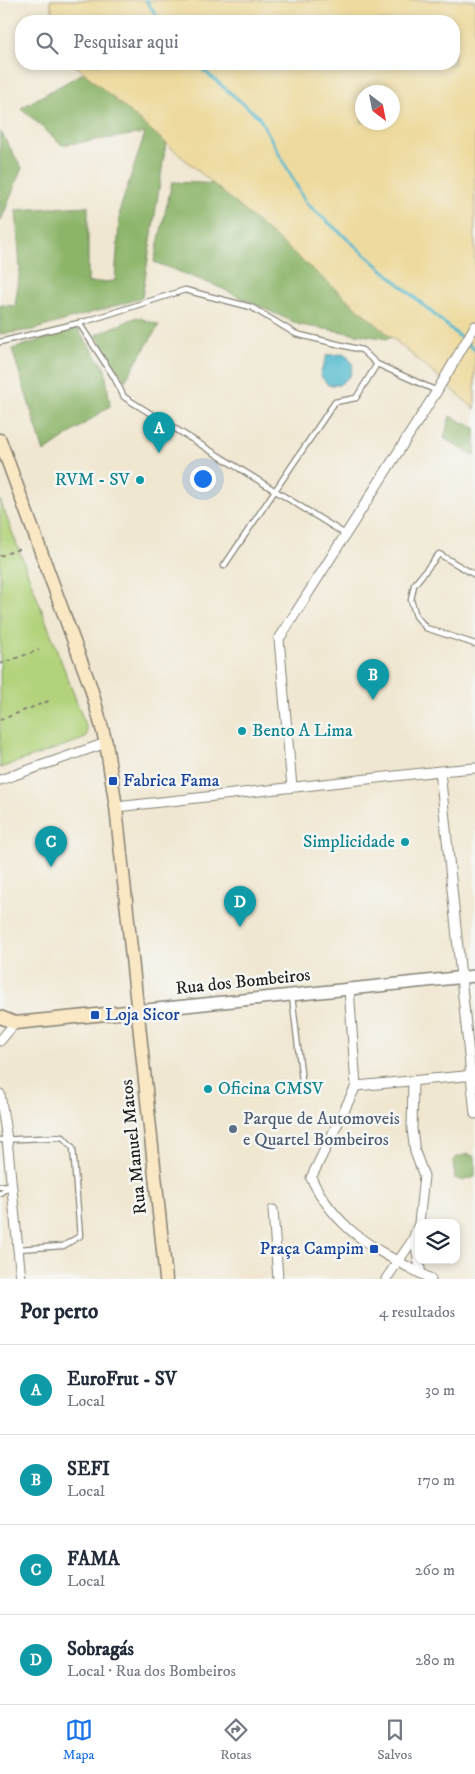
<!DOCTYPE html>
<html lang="pt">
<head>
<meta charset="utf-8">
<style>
	body { margin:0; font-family:"IM FELL DW Pica",serif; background:#f2f2f3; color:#1f2937 }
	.controls { position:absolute; right:15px; bottom:15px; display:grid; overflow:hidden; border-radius:10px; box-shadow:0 2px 8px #0003 }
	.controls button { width:45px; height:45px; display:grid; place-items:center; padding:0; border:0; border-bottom:1px solid #e0e1e3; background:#fff; color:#1f2937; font:25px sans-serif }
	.compass { position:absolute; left:355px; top:85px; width:45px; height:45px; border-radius:50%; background:#fff; box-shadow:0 2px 8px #0003; rotate:148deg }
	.you { position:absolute; left:202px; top:478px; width:18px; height:18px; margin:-12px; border:4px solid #fff; border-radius:50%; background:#1a73e8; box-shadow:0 0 0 8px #1a73e833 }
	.badge { display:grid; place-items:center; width:32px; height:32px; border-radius:50%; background:#1a73e8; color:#fff; font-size:16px; font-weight:700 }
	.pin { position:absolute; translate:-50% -41px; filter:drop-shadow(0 1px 2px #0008) }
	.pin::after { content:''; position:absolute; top:26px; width:18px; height:15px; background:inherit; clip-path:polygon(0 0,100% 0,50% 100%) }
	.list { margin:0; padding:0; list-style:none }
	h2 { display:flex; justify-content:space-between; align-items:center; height:65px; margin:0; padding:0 20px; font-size:21px }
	h2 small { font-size:16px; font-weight:400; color:#747a83 }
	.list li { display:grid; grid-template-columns:32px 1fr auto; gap:15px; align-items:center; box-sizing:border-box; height:90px; padding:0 20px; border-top:1px solid #e0e1e3 }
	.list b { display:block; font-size:19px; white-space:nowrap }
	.list p { margin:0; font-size:16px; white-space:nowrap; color:#747a83 }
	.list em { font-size:16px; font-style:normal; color:#747a83 }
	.icon { flex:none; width:28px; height:28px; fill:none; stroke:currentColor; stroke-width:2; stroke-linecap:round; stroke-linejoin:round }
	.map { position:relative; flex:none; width:475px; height:1279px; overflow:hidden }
	.search { position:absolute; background:#fff; box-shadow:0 2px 8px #0003; left:15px; right:15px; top:15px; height:55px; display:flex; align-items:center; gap:12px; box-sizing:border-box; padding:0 18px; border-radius:20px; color:#747a83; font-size:19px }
	.sheet { height:425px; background:#fff }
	nav { display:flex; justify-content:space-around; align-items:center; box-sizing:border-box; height:70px; border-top:1px solid #e0e1e3; background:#fff; font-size:14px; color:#747a83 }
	nav a { display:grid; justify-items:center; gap:2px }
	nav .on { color:#1a73e8 }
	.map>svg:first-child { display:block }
	.green { fill:#b2d37b; stroke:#67784c }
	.forest { fill:#8db56b; stroke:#546844 }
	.sand { fill:#eeda9e; stroke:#857b5d; fill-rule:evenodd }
	.water { fill:#50b9ce; stroke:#366a75 }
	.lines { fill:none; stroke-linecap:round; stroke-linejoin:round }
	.stream { stroke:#50b9ce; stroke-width:3 }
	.service-casing { stroke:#868276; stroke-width:7 }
	.minor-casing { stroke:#868276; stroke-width:11 }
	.tertiary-casing { stroke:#868276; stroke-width:14 }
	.secondary-casing { stroke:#868276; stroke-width:15 }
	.path { stroke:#868276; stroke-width:2; stroke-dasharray:4 4; stroke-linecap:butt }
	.service { stroke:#fff; stroke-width:4.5 }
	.minor { stroke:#fff; stroke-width:9 }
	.tertiary { stroke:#fff; stroke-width:11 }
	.secondary { stroke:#fae7c3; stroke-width:12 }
	.culture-dot { fill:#0f9aa8; stroke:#f6f6f2; stroke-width:2 }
	.transit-dot { fill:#1a4fb4; stroke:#f6f6f2; stroke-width:2 }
	.service-dot { fill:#5c6f8a; stroke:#f6f6f2; stroke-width:2 }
	.labels { text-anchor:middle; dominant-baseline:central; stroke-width:5; stroke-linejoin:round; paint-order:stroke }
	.culture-label { font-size:18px; fill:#0d838f; stroke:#f6f6f2; text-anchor:end }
	.transit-label { font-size:18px; fill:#164399; stroke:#f6f6f2; text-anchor:start }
	.street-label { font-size:18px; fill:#1c1c1c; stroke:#f6f6f2 }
	.service-label { font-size:18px; fill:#4e5e75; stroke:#f6f6f2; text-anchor:start }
</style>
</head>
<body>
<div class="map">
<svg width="475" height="1279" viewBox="0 0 475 1279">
	<rect width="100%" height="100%" fill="#f6f6f2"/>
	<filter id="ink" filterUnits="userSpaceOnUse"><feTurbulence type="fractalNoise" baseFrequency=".02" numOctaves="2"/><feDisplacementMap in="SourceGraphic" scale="10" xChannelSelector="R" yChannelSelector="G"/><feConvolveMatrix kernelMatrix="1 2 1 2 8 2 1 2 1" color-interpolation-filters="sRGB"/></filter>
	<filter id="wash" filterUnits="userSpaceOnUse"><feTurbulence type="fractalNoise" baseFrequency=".0096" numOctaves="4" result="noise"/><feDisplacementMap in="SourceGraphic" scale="20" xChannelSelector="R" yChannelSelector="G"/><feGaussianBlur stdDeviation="1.12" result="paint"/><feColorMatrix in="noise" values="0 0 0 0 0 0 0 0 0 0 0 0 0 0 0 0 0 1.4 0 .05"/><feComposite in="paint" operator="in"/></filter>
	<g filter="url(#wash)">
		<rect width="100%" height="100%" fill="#f0e7d1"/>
		<path class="green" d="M 0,500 L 87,729 L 86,738 L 0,768 Z"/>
		<path class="forest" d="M 90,69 L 168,130 L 142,298 L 32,330 L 0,334 L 0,305 L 15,306 L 20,269 L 16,210 L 88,206 L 88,283 L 115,281 L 120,209 L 145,133 L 62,145 L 21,108 Z
			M 0,131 L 22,168 L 0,223 Z
			M 172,182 L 249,185 L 425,318 L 388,339 L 300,325 L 214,285 L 154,262 Z
			M 137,317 L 159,325 L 125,381 L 96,335 Z
			M 77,328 L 105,369 L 110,406 L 44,452 L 12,349 Z
			M 450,416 L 475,428 L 475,457 L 444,438 Z
			M 469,1154 L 475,1157 L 475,1177 L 462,1181 L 455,1178 L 453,1162 L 457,1157 Z"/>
		<path class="sand" d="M 50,0 L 475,0 L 475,409 L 74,64 L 454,64 L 454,21 L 55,21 ZM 362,92 L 392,92 L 392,122 L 362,122 Z"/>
		<path class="water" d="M 345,354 L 353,364 L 350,376 L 339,385 L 328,385 L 320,375 L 327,355 Z"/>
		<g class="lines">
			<path class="stream" d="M 146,0 L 160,21
				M 196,64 L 259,117 L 306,203 L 475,350"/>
		</g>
	</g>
	<g filter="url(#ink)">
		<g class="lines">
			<g class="service-casing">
				<path id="service" d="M 79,323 L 114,377 L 124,397 L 345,534
					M 0,342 L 87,321 L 185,290 L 251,307 L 296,334 L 362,350 L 377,364 L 437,391
					M 224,566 L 335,402 L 356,398 L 377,364
					M 475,575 L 439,554 L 414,585 L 411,600 L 416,616 L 426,628 L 475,644
					M 292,996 L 303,1089
					M 0,1140 L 63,1137 L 73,1148 L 80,1236 L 63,1246 L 18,1249
					M 0,1186 L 10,1185
					M 0,1193 L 11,1185"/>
			</g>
			<g class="minor-casing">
				<path id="minor" d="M 440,771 L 475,768
					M 0,780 L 106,743
					M 292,787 L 279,639 L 437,391 L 475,326
					M 116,807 L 440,771 L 475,1114
					M 349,988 L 356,1086 L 311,1178 C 339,1234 378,1251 431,1279
					M 0,1041 L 15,1023
					M 413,1081 L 412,1129 L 415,1152 L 424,1176 L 419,1223
					M 356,1086 L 475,1075
					M 0,1094 L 7,1139 L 21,1279
					M 273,1210 L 278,1279
					M 414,1236 L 421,1274
					M 386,1279 L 412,1241 L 419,1224"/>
			</g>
			<g class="tertiary-casing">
				<path id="tertiary" d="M 137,1011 L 475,976"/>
			</g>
			<g class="secondary-casing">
				<path id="secondary" d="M 0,440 L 91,688 L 106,743 L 116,807 L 166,1279
					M 0,1017 L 15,1023 L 137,1011"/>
			</g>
			<path class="path" d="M 0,556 L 19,549
				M 0,664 L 39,650
				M 0,720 L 51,700"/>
			<use href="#service" class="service"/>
			<use href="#minor" class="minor"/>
			<use href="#tertiary" class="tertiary"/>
			<use href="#secondary" class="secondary"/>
		</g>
	</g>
	<g class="culture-dot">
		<circle cx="140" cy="480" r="5"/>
		<circle cx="242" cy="731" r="5"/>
		<circle cx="405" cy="842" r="5"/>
		<circle cx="208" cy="1089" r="5"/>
	</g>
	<g class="transit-dot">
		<rect x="108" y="776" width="10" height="10" rx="2.5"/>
		<rect x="90" y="1010" width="10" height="10" rx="2.5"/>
		<rect x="369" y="1244" width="10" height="10" rx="2.5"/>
	</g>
	<circle class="service-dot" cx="233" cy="1129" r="5"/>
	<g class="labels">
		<g class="culture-label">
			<text x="130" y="480">RVM - SV</text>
			<text x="252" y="731" text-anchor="start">Bento A Lima</text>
			<text x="395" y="842">Simplicidade</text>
			<text x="218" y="1089" text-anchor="start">Oficina CMSV</text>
		</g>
		<g class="transit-label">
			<text x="123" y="781">Fabrica Fama</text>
			<text x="105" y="1015">Loja Sicor</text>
			<text x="364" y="1249" text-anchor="end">Praça Campim</text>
		</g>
		<g class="street-label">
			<text transform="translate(243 982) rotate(-6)">Rua dos Bombeiros</text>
			<text transform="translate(134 1147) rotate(-96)">Rua Manuel Matos</text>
		</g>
		<g class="service-label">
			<text x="243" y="1119">Parque de Automoveis<tspan x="243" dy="21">e Quartel Bombeiros</tspan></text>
		</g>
	</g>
</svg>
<div class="controls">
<button><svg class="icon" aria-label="layers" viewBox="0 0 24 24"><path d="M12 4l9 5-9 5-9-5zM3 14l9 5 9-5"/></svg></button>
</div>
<svg class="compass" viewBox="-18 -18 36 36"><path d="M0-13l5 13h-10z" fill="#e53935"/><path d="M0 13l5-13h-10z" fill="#747a83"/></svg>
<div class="you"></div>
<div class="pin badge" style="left:159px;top:453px;background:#0f9aa8">A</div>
<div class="pin badge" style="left:373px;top:700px;background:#0f9aa8">B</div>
<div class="pin badge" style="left:51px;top:867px;background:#0f9aa8">C</div>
<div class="pin badge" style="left:240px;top:927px;background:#0f9aa8">D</div>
<div class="search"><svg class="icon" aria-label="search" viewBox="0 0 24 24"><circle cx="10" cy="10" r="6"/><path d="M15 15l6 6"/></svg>Pesquisar aqui</div>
</div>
<section class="sheet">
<h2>Por perto<small>4 resultados</small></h2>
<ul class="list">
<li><span class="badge" style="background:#0f9aa8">A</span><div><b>EuroFrut - SV</b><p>Local</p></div><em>30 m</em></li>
<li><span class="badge" style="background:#0f9aa8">B</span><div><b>SEFI</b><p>Local</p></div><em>170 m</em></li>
<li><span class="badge" style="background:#0f9aa8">C</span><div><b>FAMA</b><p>Local</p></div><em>260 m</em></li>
<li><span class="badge" style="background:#0f9aa8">D</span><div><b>Sobragás</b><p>Local · Rua dos Bombeiros</p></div><em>280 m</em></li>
</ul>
</section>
<nav>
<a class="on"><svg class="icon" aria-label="map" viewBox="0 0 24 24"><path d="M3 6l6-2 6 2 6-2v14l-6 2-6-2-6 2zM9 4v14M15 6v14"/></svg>Mapa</a>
<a><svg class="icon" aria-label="directions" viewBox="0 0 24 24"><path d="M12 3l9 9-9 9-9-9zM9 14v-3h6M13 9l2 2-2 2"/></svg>Rotas</a>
<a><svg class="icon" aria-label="saved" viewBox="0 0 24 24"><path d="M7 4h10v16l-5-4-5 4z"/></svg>Salvos</a>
</nav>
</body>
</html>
